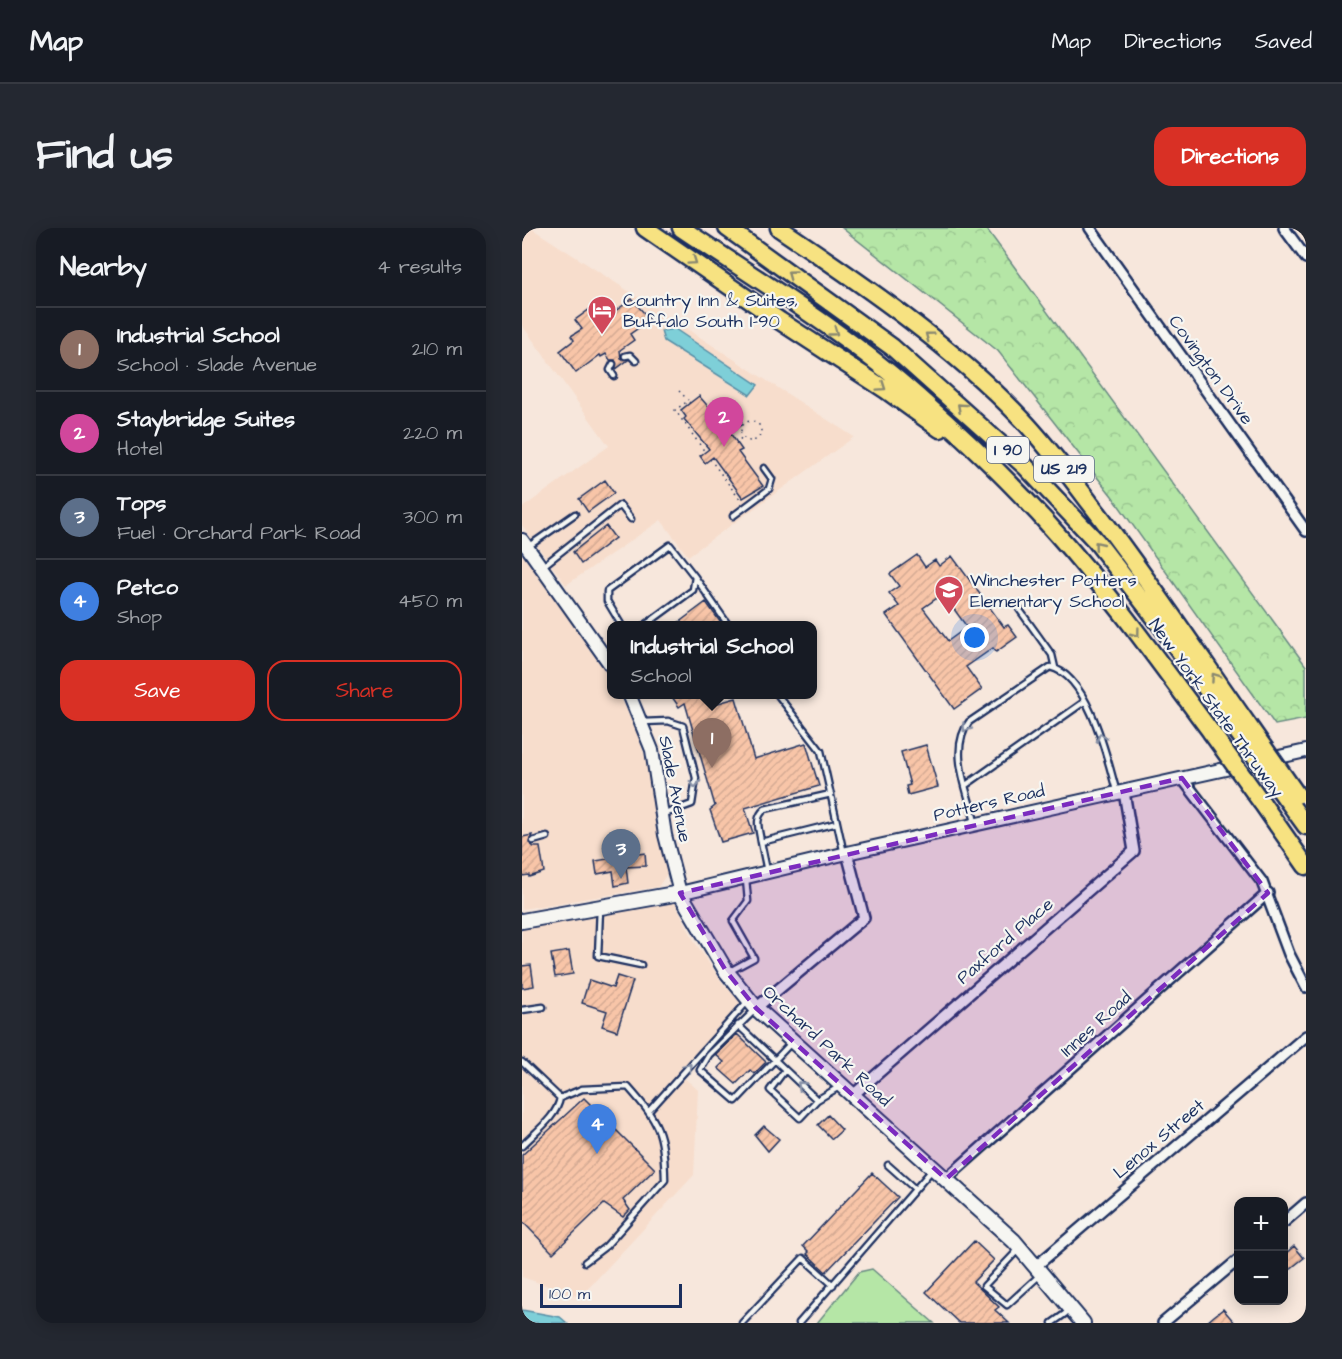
<!DOCTYPE html>
<html lang="en">
<head>
<meta charset="utf-8">
<style>
	body { margin:0; font-family:"Architects Daughter",sans-serif; background:#242831; color:#f1f3f6 }
	.controls { position:absolute; right:18px; bottom:18px; display:grid; overflow:hidden; border-radius:12px; box-shadow:0 3px 15px #0003 }
	.controls button { width:54px; height:54px; display:grid; place-items:center; padding:0; border:0; border-bottom:2px solid #363941; background:#171b24; color:#f1f3f6; font:30px sans-serif }
	.scale { position:absolute; left:18px; bottom:15px; width:142px; box-sizing:border-box; padding-left:6px; border:3px solid #1b2f5e; border-top:0; font-size:16px; line-height:21px; white-space:nowrap; color:#1b2f5e; -webkit-text-stroke:4px #f6f6f2; paint-order:stroke }
	.you { position:absolute; left:453px; top:410px; width:21px; height:21px; margin:-15px; border:4px solid #fff; border-radius:50%; background:#1a73e8; box-shadow:0 0 0 9px #1a73e833 }
	.badge { display:grid; place-items:center; width:39px; height:39px; border-radius:50%; background:#d93025; color:#fff; font-size:20px; font-weight:700 }
	.pin { position:absolute; translate:-50% -50px; filter:drop-shadow(0 2px 3px #0008) }
	.pin::after { content:''; position:absolute; top:32px; width:21px; height:18px; background:inherit; clip-path:polygon(0 0,100% 0,50% 100%) }
	.popup { position:absolute; left:85px; top:393px; width:210px; height:78px; box-sizing:border-box; display:grid; place-content:center; border-radius:12px; background:#171b24; filter:drop-shadow(0 2px 4px #0005); font-size:20px; white-space:nowrap; color:#9ea1a6 }
	.popup b { font-size:22px; color:#f1f3f6 }
	.popup::after { content:''; position:absolute; left:50%; top:100%; margin-left:-12px; border:12px solid transparent; border-top-color:#171b24 }
	.list { margin:0; padding:0; list-style:none }
	h2 { display:flex; justify-content:space-between; align-items:center; height:78px; margin:0; padding:0 24px; font-size:26px }
	h2 small { font-size:20px; font-weight:400; color:#9ea1a6 }
	.list li { display:grid; grid-template-columns:39px 1fr auto; gap:18px; align-items:center; box-sizing:border-box; height:84px; padding:0 24px; border-top:2px solid #363941 }
	.list b { display:block; font-size:22px; white-space:nowrap }
	.list p { margin:0; font-size:20px; white-space:nowrap; color:#9ea1a6 }
	.list em { font-size:20px; font-style:normal; color:#9ea1a6 }
	.actions { display:flex; gap:12px; padding:18px 24px }
	.actions a { flex:1; padding:14px 0; border:2px solid #d93025; border-radius:18px; text-align:center; font-size:21px; color:#d93025 }
	.actions .main { background:#d93025; color:#fff }
	.map { position:relative; flex:none; width:784px; height:1095px; overflow:hidden; border-radius:18px }
	header { display:flex; align-items:center; gap:36px; box-sizing:border-box; height:84px; padding:0 30px; background:#171b24; border-bottom:2px solid #363941 }
	header strong { font-size:28px }
	nav { display:flex; gap:33px; margin-inline-start:auto; font-size:21px }
	.intro { display:flex; align-items:center; justify-content:space-between; box-sizing:border-box; height:144px; padding:0 36px }
	h1 { margin:0; font-size:42px }
	.button { padding:15px 27px; border-radius:18px; background:#d93025; color:#fff; font-size:21px; font-weight:700 }
	main { display:flex; gap:36px; padding:0 36px }
	aside { flex:1; background:#171b24; border-radius:18px; box-shadow:0 3px 15px #0003 }
	.map>svg:first-child { display:block }
	.built { fill:#f7ddcc }
	.green { fill:#b5e6a6; stroke:#688a82; stroke-width:1.5 }
	.forest { fill:url(#forest-crowns); stroke:#688a82; stroke-width:1.5 }
	.water { fill:#7ecfd8; stroke:#568fa7; stroke-width:1.5 }
	.building { fill:url(#building-hatch); stroke:#1b2f5e; stroke-width:1.5; fill-rule:evenodd }
	.lines { fill:none; stroke-linecap:round; stroke-linejoin:round }
	.service-casing { stroke:#1b2f5e; stroke-width:9 }
	.minor-casing { stroke:#1b2f5e; stroke-width:14 }
	.tertiary-casing { stroke:#1b2f5e; stroke-width:16 }
	.secondary-casing { stroke:#1b2f5e; stroke-width:18 }
	.motorway-casing { stroke:#1b2f5e; stroke-width:21 }
	.path { stroke:#1b2f5e; stroke-width:1.5; stroke-dasharray:1.5 4.5; stroke-linecap:butt }
	.service { stroke:#f6f6f2; stroke-width:4.5 }
	.minor { stroke:#f6f6f2; stroke-width:9 }
	.tertiary { stroke:#f6f6f2; stroke-width:12 }
	.secondary { stroke:#f6f6f2; stroke-width:14 }
	.motorway { stroke:#f7e281; stroke-width:16 }
	.motorway-bridge-casing { stroke:#1b2f5e; stroke-width:21; stroke-linecap:butt }
	.motorway-bridge { stroke:#f7e281; stroke-width:16 }
	.oneway { stroke:#898870 }
	.oneway2 { stroke:#8892a8 }
	.marked { fill:#7b2cbf; fill-opacity:0.2; stroke:#7b2cbf; stroke-width:4.5; stroke-dasharray:12 8; stroke-linejoin:round }
	.labels { text-anchor:middle; dominant-baseline:central; stroke-width:4.5; stroke-linejoin:round; paint-order:stroke }
	.shield { fill:#f6f6f2; stroke:#5d6b8a; stroke-width:1.5 }
	.shield-label { font-size:16px; font-weight:bold; fill:#1b2f5e }
	.poi-label { font-size:18px; fill:#1b2f5e; stroke:#f6f6f2; text-anchor:start }
	.street-label { font-size:18px; fill:#1b2f5e; stroke:#f6f6f2 }
</style>
</head>
<body>
<header>
<strong>Map</strong>
<nav><a>Map</a><a>Directions</a><a>Saved</a></nav>
</header>
<div class="intro"><h1>Find us</h1><a class="button">Directions</a></div>
<main>
<aside>
<h2>Nearby<small>4 results</small></h2>
<ul class="list">
<li><span class="badge" style="background:#8d6e63">1</span><div><b>Industrial School</b><p>School · Slade Avenue</p></div><em>210 m</em></li>
<li><span class="badge" style="background:#d1479c">2</span><div><b>Staybridge Suites</b><p>Hotel</p></div><em>220 m</em></li>
<li><span class="badge" style="background:#5c6f8a">3</span><div><b>Tops</b><p>Fuel · Orchard Park Road</p></div><em>300 m</em></li>
<li><span class="badge" style="background:#3f7fe0">4</span><div><b>Petco</b><p>Shop</p></div><em>450 m</em></li>
</ul>
<div class="actions"><a class="main">Save</a><a>Share</a></div>
</aside>
<div class="map">
<svg width="784" height="1095" viewBox="0 0 784 1095">
	<defs>
		<pattern id="forest-crowns" width="20" height="18" patternUnits="userSpaceOnUse" patternTransform="scale(1.5)"><rect width="20" height="18" fill="#b5e6a6"/><path d="M2 6a3 3 0 1 1 6 0M12 15a3 3 0 1 1 6 0" fill="none" stroke="#9bc691"/></pattern>
		<pattern id="building-hatch" width="6" height="6" patternUnits="userSpaceOnUse" patternTransform="scale(1.5)"><rect width="6" height="6" fill="#f8c5a8"/><path d="M-1 1l2-2M0 6l6-6M5 7l2-2" fill="none" stroke="#d4aa93"/></pattern>
	</defs>
	<rect width="100%" height="100%" fill="#f7e7dc"/>
	<filter id="ink" filterUnits="userSpaceOnUse"><feTurbulence type="fractalNoise" baseFrequency=".0167" numOctaves="2"/><feDisplacementMap in="SourceGraphic" scale="12" xChannelSelector="R" yChannelSelector="G"/><feConvolveMatrix kernelMatrix="1 2 1 2 8 2 1 2 1" color-interpolation-filters="sRGB"/></filter>
	<g filter="url(#ink)">
		<path class="built" d="M 0,0 L 9,0 L 332,209 L 166,328 L 139,292 L 44,357 L 0,297 L 0,280 L 87,218 L 0,97 Z
			M 0,323 L 89,452 L 90,466 L 97,467 L 115,503 L 126,540 L 145,638 L 145,646 L 136,659 L 0,681 Z
			M 153,675 L 174,716 L 202,757 L 225,780 L 160,848 L 176,862 L 172,947 L 58,1069 L 0,1049 L 0,700 Z"/>
		<path class="green" d="M 350,1041 L 412,1095 L 295,1095 L 337,1044 Z"/>
		<path class="forest" d="M 320,0 L 464,0 L 784,438 L 784,491 L 753,497 L 590,268 L 476,123 Z"/>
		<path class="water" d="M 153,101 L 236,157 L 228,167 L 142,113 L 139,103 Z
			M 0,1082 L 38,1089 L 45,1095 L 0,1095 Z"/>
		<path class="building" d="M 110,71 L 128,92 L 108,106 L 112,112 L 98,122 L 99,130 L 106,132 L 94,141 L 93,132 L 88,132 L 84,126 L 79,129 L 78,127 L 54,145 L 38,123 L 52,112 L 49,108 L 60,101 L 53,92 L 79,73 L 89,86 Z
			M 177,168 L 191,184 L 203,174 L 220,197 L 208,205 L 220,222 L 216,224 L 241,258 L 221,270 L 191,229 L 183,235 L 178,228 L 187,221 L 162,191 L 164,189 L 159,182 Z
			M 83,252 L 92,265 L 66,284 L 57,271 Z
			M 84,298 L 93,310 L 59,336 L 51,324 Z
			M 395,327 L 403,339 L 413,332 L 417,338 L 430,328 L 482,399 L 486,397 L 495,409 L 474,424 L 471,420 L 444,439 L 460,461 L 432,481 L 364,387 L 377,378 L 367,365 L 377,358 L 368,346 ZM 421,366 L 445,399 L 426,413 L 401,380 Z
			M 184,374 L 201,398 L 152,398 Z
			M 148,466 L 186,466 L 193,476 L 214,470 L 232,531 L 284,515 L 297,558 L 223,580 L 231,605 L 199,614 L 188,582 L 193,578 L 163,475 L 157,479 Z
			M 404,517 L 416,559 L 386,567 L 384,558 L 388,557 L 379,524 Z
			M 10,607 L 7,615 L 12,619 L 18,619 L 22,644 L 7,649 L 7,647 L 0,648 L 0,609 Z
			M 123,625 L 124,638 L 104,639 L 106,655 L 93,658 L 91,643 L 75,646 L 73,633 Z
			M 47,723 L 51,746 L 33,749 L 29,726 Z
			M 9,737 L 12,758 L 0,760 L 0,738 Z
			M 95,748 L 111,753 L 95,803 L 80,798 L 85,783 L 60,775 L 67,752 L 91,760 Z
			M 215,806 L 244,834 L 232,846 L 228,842 L 214,856 L 196,840 L 202,834 L 194,827 Z
			M 62,870 L 133,941 L 101,972 L 108,982 L 101,989 L 82,976 L 31,1025 L 0,993 L 0,927 Z
			M 306,887 L 320,902 L 310,911 L 296,897 Z
			M 242,898 L 257,911 L 246,923 L 233,907 Z
			M 350,945 L 376,969 L 304,1044 L 285,1026 L 287,1024 L 281,1018 Z
			M 452,1013 L 472,1032 L 451,1054 L 477,1079 L 473,1082 L 487,1095 L 437,1095 L 404,1064 Z
			M 772,1018 L 782,1030 L 768,1041 L 762,1034 L 762,1027 Z
			M 701,1081 L 713,1095 L 684,1095 L 692,1088 Z"/>
		<g class="lines">
			<g class="service-casing">
				<path id="service" d="M 103,128 L 108,127 L 114,133
					M 91,136 L 88,142 L 92,148
					M 211,288 L 247,261 L 250,251 L 242,240
					M 7,318 L 53,286
					M 21,338 L 98,277 L 109,291
					M 173,349 L 207,398
					M 497,381 L 530,427 L 533,440
					M 100,398 L 85,373 L 85,363 L 148,317 L 173,349 L 171,362 L 122,398
					M 255,466 L 299,523 L 322,626
					M 121,494 L 146,493 L 161,498 L 174,550 L 170,576 L 140,587
					M 444,557 L 562,474
					M 453,594 C 446,563 426,522 447,494 L 528,439 C 566,447 585,529 594,562
					M 11,613 L 25,609
					M 239,614 C 237,601 232,590 243,581 L 309,566
					M 245,643 L 239,614 L 315,595
					M 78,680 L 76,728 L 119,737
					M 208,743 L 232,730 L 211,693 L 226,673 L 224,651
					M 234,781 L 187,827 L 178,842 L 214,873 L 269,815
					M 0,782 L 21,779
					M 216,797 L 295,872
					M 0,834 L 38,870 L 60,861 L 106,859 C 137,894 142,904 143,952 L 84,1018 L 63,1034
					M 263,842 L 248,862 L 278,890 L 295,872 L 317,859
					M 127,883 L 226,773
					M 0,918 C 13,904 35,889 38,870
					M 366,937 L 393,961
					M 496,1022 L 462,1058 L 485,1077 L 518,1047
					M 220,1095 L 281,1030 L 311,1057
					M 277,1095 L 410,942
					M 530,1095 L 547,1083"/>
			</g>
			<g class="minor-casing">
				<path id="minor" d="M 568,0 L 784,303
					M 762,0 L 784,30
					M 660,550 L 740,654 L 767,726 L 784,759
					M 234,780 L 342,690 L 325,625
					M 331,867 L 612,623 L 602,564
					M 424,951 L 746,665
					M 762,994 L 784,975
					M 513,1039 L 784,808
					M 641,1095 L 716,1032"/>
			</g>
			<g class="tertiary-casing">
				<path id="tertiary" d="M 0,312 L 90,439
					M 107,466 L 130,522 L 143,607 L 158,665 L 325,625 L 784,523"/>
			</g>
			<g class="secondary-casing">
				<path id="secondary" d="M 0,693 L 158,665 L 204,743 L 234,780 L 492,1013 L 561,1095"/>
			</g>
			<g class="motorway-casing">
				<path id="motorway" d="M 123,0 L 258,93 L 364,162 L 418,201
					M 159,0 C 239,54 325,105 396,169 C 445,212 492,257 535,306 C 591,369 639,437 689,504
					M 205,0 L 370,119 L 504,239 L 574,313 L 638,396 L 712,499
					M 257,0 C 342,57 428,116 499,190 C 525,217 546,246 568,275 C 624,347 674,423 726,497
					M 763,569 L 784,598
					M 740,575 L 784,638"/>
			</g>
			<path class="path" d="M 157,163 L 166,172
				M 168,175 L 166,173 L 153,182 L 183,224
				M 215,189 L 221,195
				M219 203a10 10 0 1 1 20 0a10 10 0 1 1-20 0Z
				M 214,216 L 220,209
				M 188,231 L 219,273"/>
			<use href="#service" class="service"/>
			<use href="#minor" class="minor"/>
			<use href="#tertiary" class="tertiary"/>
			<use href="#secondary" class="secondary"/>
			<use href="#motorway" class="motorway"/>
			<g class="motorway-bridge-casing">
				<path id="motorway-bridge" d="M 726,497 L 775,567
					M 712,499 L 763,569
					M 689,504 L 740,575"/>
			</g>
			<use href="#motorway-bridge" class="motorway-bridge"/>
		</g>
		<defs><path id="oneway-chevron" d="M-2-3.5L2.5 0L-2 3.5" fill="none" stroke-width="1.6" stroke-linecap="round" stroke-linejoin="round" transform="scale(1.5)"/></defs>
		<g class="oneway">
			<use href="#oneway-chevron" transform="translate(171 33) rotate(35)"/>
			<use href="#oneway-chevron" transform="translate(269 46) rotate(-144)"/>
			<use href="#oneway-chevron" transform="translate(312 104) rotate(36)"/>
			<use href="#oneway-chevron" transform="translate(407 108) rotate(-143)"/>
			<use href="#oneway-chevron" transform="translate(360 159) rotate(34)"/>
			<use href="#oneway-chevron" transform="translate(439 179) rotate(-138)"/>
			<use href="#oneway-chevron" transform="translate(576 317) rotate(-129)"/>
			<use href="#oneway-chevron" transform="translate(614 405) rotate(53)"/>
			<use href="#oneway-chevron" transform="translate(693 449) rotate(-125)"/>
		</g>
		<g class="oneway2">
			<use href="#oneway-chevron" transform="translate(444 500) rotate(125)"/>
			<use href="#oneway-chevron" transform="translate(579 509) rotate(-106)"/>
			<use href="#oneway-chevron" transform="translate(173 556) rotate(89)"/>
			<use href="#oneway-chevron" transform="translate(166 839) rotate(-49)"/>
			<use href="#oneway-chevron" transform="translate(279 857) rotate(-137)"/>
		</g>
	</g>
	<path class="marked" d="M 660,550 L 746,665 L 424,951 L 234,780 L 204,743 L 158,665 Z"/>
	<defs>
		<g id="hotel-pin" transform="scale(1.5)"><path d="M0 17L-7.5 6A9.5 9.5 0 1 1 7.5 6Z" fill="#d1495b" stroke="#f6f6f2"/><path d="M-6-4.5h1.5V1H6V5H4.5V3h-9V5H-6ZM-4 0a1.8 1.8 0 1 1 3.6 0ZM.5 0V-2.5h3Q6-2.5 6 0Z" fill="#fff"/></g>
		<g id="school-pin" transform="scale(1.5)"><path d="M0 17L-7.5 6A9.5 9.5 0 1 1 7.5 6Z" fill="#d1495b" stroke="#f6f6f2"/><path d="M0-5L7-2L0 1L-7-2ZM-4 1L0 2.5L4 1V4Q0 6-4 4Z" fill="#fff"/></g>
	</defs>
	<g fill-rule="evenodd">
		<use href="#hotel-pin" x="80" y="82"/>
		<use href="#school-pin" x="427" y="362"/>
	</g>
	<g class="labels">
		<g class="shield">
			<rect x="465" y="209" width="42" height="26" rx="4.5"/>
			<rect x="512" y="228" width="60" height="26" rx="4.5"/>
		</g>
		<g class="shield-label">
			<text x="486" y="222">I 90</text>
			<text x="542" y="241">US 219</text>
		</g>
		<g class="poi-label">
			<text x="101" y="72">Country Inn &amp; Suites,<tspan x="101" dy="21">Buffalo South I-90</tspan></text>
			<text x="448" y="352">Winchester Potters<tspan x="448" dy="21">Elementary School</tspan></text>
		</g>
		<g class="street-label">
			<text transform="translate(689 142) rotate(54)">Covington Drive</text>
			<text transform="translate(694 480) rotate(54)">New York State Thruway</text>
			<text transform="translate(153 561) rotate(79)">Slade Avenue</text>
			<text transform="translate(467 575) rotate(-13)">Potters Road</text>
			<text transform="translate(483 713) rotate(-41)">Paxford Place</text>
			<text transform="translate(574 796) rotate(-42)">Innes Road</text>
			<text transform="translate(305 818) rotate(43)">Orchard Park Road</text>
			<text transform="translate(637 911) rotate(-40)">Lenox Street</text>
		</g>
	</g>
</svg>
<div class="controls">
<button>+</button>
<button>−</button>
</div>
<div class="scale">100 m</div>
<div class="you"></div>
<div class="pin badge" style="left:190px;top:540px;background:#8d6e63">1</div>
<div class="popup"><b>Industrial School</b>School</div>
<div class="pin badge" style="left:202px;top:219px;background:#d1479c">2</div>
<div class="pin badge" style="left:99px;top:651px;background:#5c6f8a">3</div>
<div class="pin badge" style="left:75px;top:926px;background:#3f7fe0">4</div>
</div>
</main>
</body>
</html>
